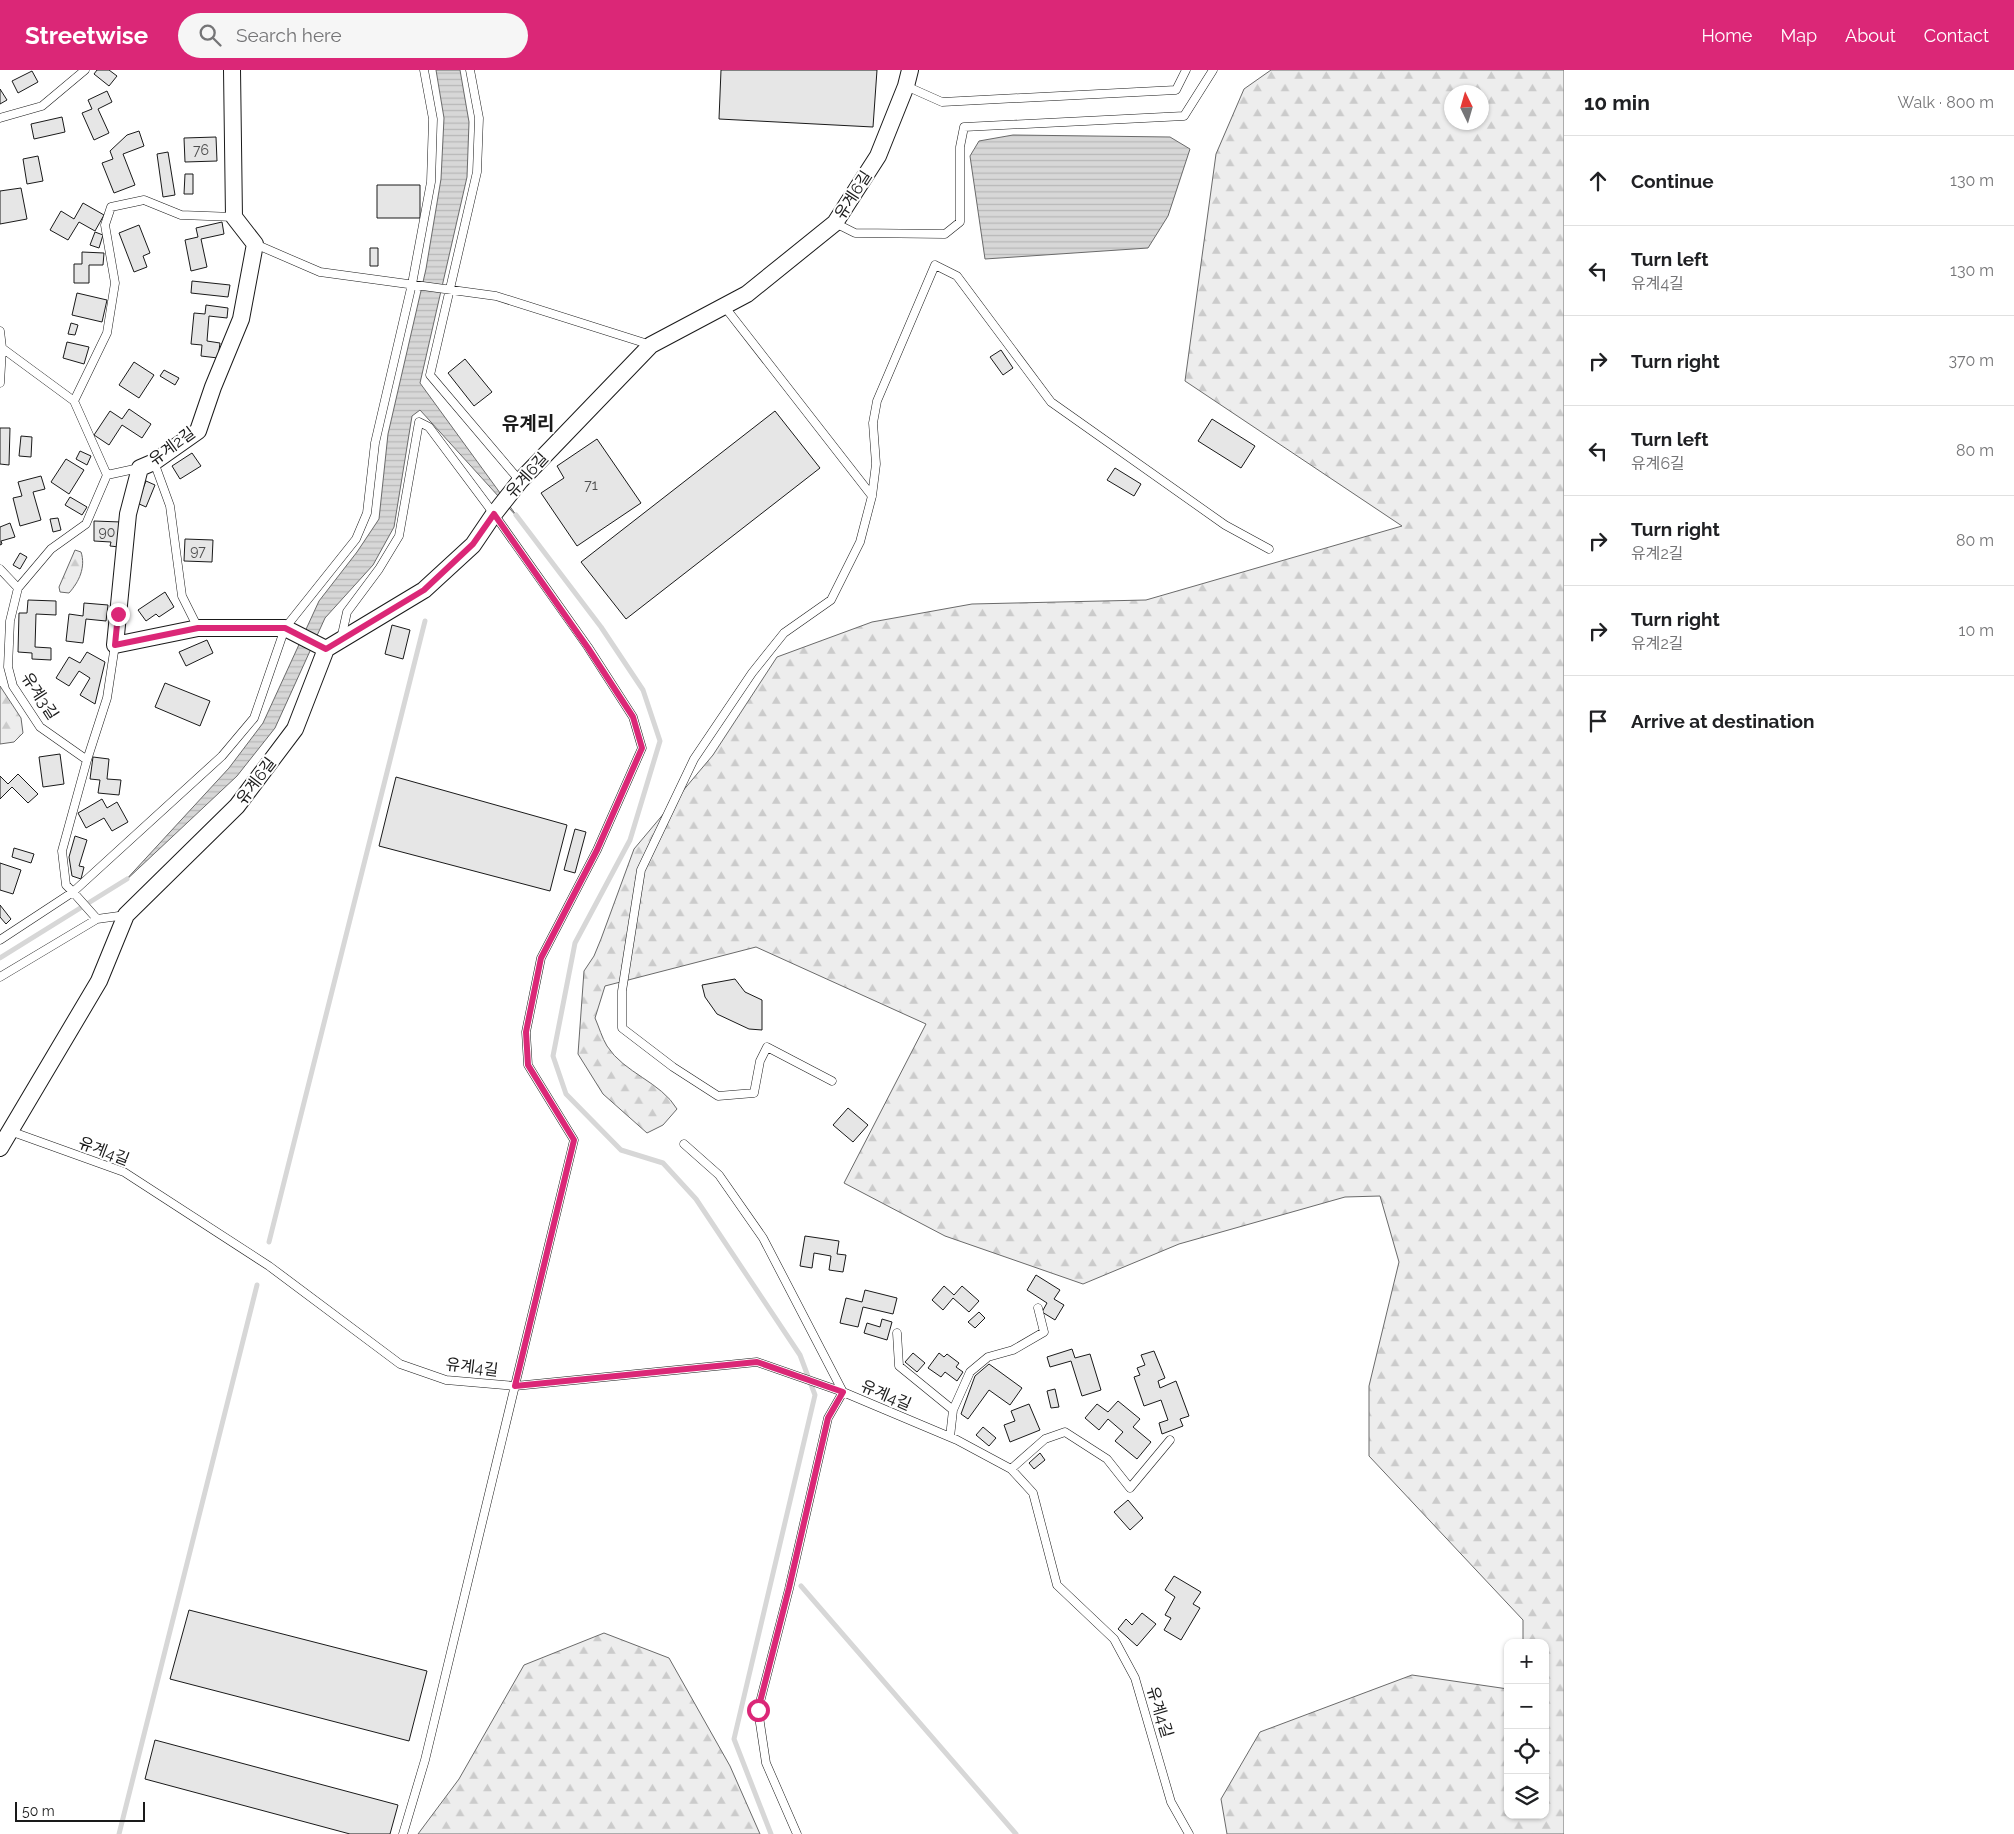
<!DOCTYPE html>
<html lang="en">
<head>
<meta charset="utf-8">
<style>
	body { margin:0; font-family:Raleway,"Noto Sans KR",sans-serif; background:#f6f6f6; color:#202124 }
	.controls { position:absolute; right:15px; bottom:15px; display:grid; overflow:hidden; border-radius:10px; box-shadow:0 1px 4px #0004 }
	.controls button { width:45px; height:45px; display:grid; place-items:center; padding:0; border:0; border-bottom:1px solid #e0e0e0; background:#fff; color:#202124; font:25px sans-serif }
	.compass { position:absolute; left:1444px; top:15px; width:45px; height:45px; border-radius:50%; background:#fff; box-shadow:0 1px 4px #0004; rotate:355deg }
	.scale { position:absolute; left:15px; bottom:12px; width:130px; box-sizing:border-box; padding-left:5px; border:2px solid #1a1a1a; border-top:0; font-size:14px; line-height:18px; white-space:nowrap; color:#1a1a1a; -webkit-text-stroke:4px #fff; paint-order:stroke }
	.stop { position:absolute; width:15px; height:15px; margin:-11px; border:4px solid #db2777; border-radius:50%; background:#fff }
	.stop.end { background:#db2777; border-color:#fff; box-shadow:0 1px 5px #0008 }
	.list { margin:0; padding:0; list-style:none }
	h2 { display:flex; justify-content:space-between; align-items:center; height:65px; margin:0; padding:0 20px; font-size:21px }
	h2 small { font-size:16px; font-weight:400; color:#757577 }
	.list li { display:grid; grid-template-columns:32px 1fr auto; gap:15px; align-items:center; box-sizing:border-box; height:90px; padding:0 20px; border-top:1px solid #e0e0e0 }
	.list b { display:block; font-size:19px; white-space:nowrap }
	.list p { margin:0; font-size:16px; white-space:nowrap; color:#757577 }
	.list em { font-size:16px; font-style:normal; color:#757577 }
	.icon { flex:none; width:28px; height:28px; fill:none; stroke:currentColor; stroke-width:2; stroke-linecap:round; stroke-linejoin:round }
	.map { position:relative; flex:none; width:1564px; height:1764px; overflow:hidden }
	header { display:flex; align-items:center; gap:30px; box-sizing:border-box; height:70px; padding:0 25px; background:#db2777; color:#fff }
	header strong { font-size:24px }
	nav { display:flex; gap:28px; margin-inline-start:auto; font-size:18px }
	.search { width:350px; height:45px; background:#f6f6f6; display:flex; align-items:center; gap:12px; box-sizing:border-box; padding:0 18px; border-radius:28px; color:#757577; font-size:19px }
	main { display:flex }
	aside { flex:1; background:#fff }
	.map>svg:first-child { display:block }
	.forest { fill:url(#forest-firs); stroke:#6a6a6a; fill-rule:evenodd }
	.water { fill:url(#water-rules); stroke:#6a6a6a }
	.lines { fill:none; stroke-linecap:round; stroke-linejoin:round }
	.stream { stroke:#d7d7d7; stroke-width:5 }
	.building { fill:#e6e6e6; stroke:#1a1a1a }
	.lane-casing { stroke:#1a1a1a; stroke-width:9 }
	.street-casing { stroke:#1a1a1a; stroke-width:18 }
	.lane { stroke:#fff; stroke-width:8 }
	.street { stroke:#fff; stroke-width:16 }
	.route { stroke:#db2777; stroke-width:6 }
	.labels { text-anchor:middle; dominant-baseline:central; stroke-width:4; stroke-linejoin:round; paint-order:stroke }
	.number-label { font-size:14px; fill:#4d4d4d }
	.street-label { font-size:16px; fill:#1a1a1a; stroke:#fff }
	.quarter-label { font-size:19px; font-weight:bold; fill:#1a1a1a; stroke:#fff }
</style>
</head>
<body>
<header>
<strong>Streetwise</strong>
<div class="search"><svg class="icon" aria-label="search" viewBox="0 0 24 24"><circle cx="10" cy="10" r="6"/><path d="M15 15l6 6"/></svg>Search here</div>
<nav><a>Home</a><a>Map</a><a>About</a><a>Contact</a></nav>
</header>
<main>
<div class="map">
<svg width="1564" height="1764" viewBox="0 0 1564 1764">
	<defs>
		<pattern id="forest-firs" width="22" height="20" patternUnits="userSpaceOnUse" patternTransform="scale(1.25)"><rect width="22" height="20" fill="#ededed"/><path d="M5 1l3.5 6h-7zM16 11l3.5 6h-7z" fill="#cbcbcb"/></pattern>
		<pattern id="water-rules" width="6" height="5" patternUnits="userSpaceOnUse" patternTransform="scale(1.25)"><rect width="6" height="5" fill="#d7d7d7"/><path d="M0 2.5h6" fill="none" stroke="#b8b8b8"/></pattern>
	</defs>
	<rect width="100%" height="100%" fill="#fff"/>
	<path class="forest" d="M 1271,0 L 1564,0 L 1564,1764 L 1227,1764 L 1221,1729 L 1260,1662 L 1412,1605 L 1508,1619 L 1508,1745 L 1545,1745 L 1545,1573 L 1523,1573 L 1523,1550 L 1369,1386 L 1369,1316 L 1399,1192 L 1380,1126 L 1345,1127 L 1179,1174 L 1083,1214 L 945,1166 L 844,1113 L 926,954 L 756,877 L 605,916 L 595,948 C 599,957 602,968 607,976 C 624,1003 661,1012 677,1039 L 663,1055 L 647,1063 L 603,1024 L 578,984 L 584,901 L 594,886 L 601,869 L 634,779 L 713,685 L 777,587 L 872,552 L 972,534 L 1146,530 L 1402,456 L 1185,311 L 1216,84 L 1244,19 ZM 1452,22 L 1482,22 L 1482,52 L 1452,52 Z
		M 75,480 L 81,482 C 86,497 79,512 69,523 L 60,522 L 59,517 Z
		M 0,616 L 21,648 L 23,663 L 14,672 L 0,674 Z
		M 604,1563 L 669,1588 L 730,1696 L 760,1764 L 418,1764 L 459,1709 L 524,1595 Z"/>
	<path class="water" d="M 436,0 L 460,0 L 469,52 L 467,107 L 420,313 L 519,449 L 420,340 L 412,346 L 394,457 L 373,495 L 325,548 L 275,658 L 237,706 L 123,813 L 229,698 L 263,653 L 319,531 L 357,482 L 379,449 L 388,364 L 426,199 L 441,109 L 444,48 Z
		M 1013,65 L 1170,67 L 1190,79 L 1168,146 L 1148,178 L 985,189 L 970,86 L 979,71 Z"/>
	<g class="lines">
		<path class="stream" d="M 516,445 L 601,557 L 643,620 L 660,671 L 630,770 L 575,873 L 553,986 L 566,1024 L 621,1080 L 663,1093 L 696,1129 L 800,1285 L 815,1325 L 734,1669 L 771,1764
			M 0,888 L 127,809
			M 269,1172 L 425,551
			M 801,1516 L 1016,1764
			M 119,1764 L 257,1215"/>
	</g>
	<path class="building" d="M 97,0 L 109,0 L 117,6 L 109,16 L 94,4 Z
		M 721,0 L 877,0 L 873,57 L 719,49 Z
		M 32,1 L 38,12 L 18,23 L 12,11 Z
		M 0,19 L 7,30 L 0,34 Z
		M 107,21 L 112,32 L 98,39 L 109,63 L 94,70 L 82,43 L 92,39 L 88,30 Z
		M 62,47 L 65,62 L 34,69 L 31,54 Z
		M 139,61 L 144,76 L 123,84 L 135,115 L 114,123 L 102,93 L 113,89 L 110,81 L 127,65 Z
		M 216,67 L 217,91 L 185,92 L 184,68 Z
		M 168,82 L 175,125 L 163,127 L 157,84 Z
		M 38,86 L 43,111 L 27,114 L 23,89 Z
		M 185,104 L 193,104 L 193,124 L 184,124 Z
		M 377,115 L 420,115 L 420,148 L 377,148 Z
		M 21,118 L 27,149 L 0,154 L 0,121 Z
		M 83,133 L 104,145 L 95,161 L 79,152 L 68,170 L 50,160 L 61,141 L 74,149 Z
		M 222,152 L 224,164 L 201,169 L 207,197 L 191,201 L 185,170 L 198,167 L 196,158 Z
		M 139,155 L 150,183 L 143,186 L 147,197 L 134,202 L 119,163 Z
		M 95,162 L 103,165 L 99,178 L 90,175 Z
		M 370,178 L 378,178 L 378,196 L 370,196 Z
		M 82,182 L 104,183 L 103,195 L 89,195 L 89,213 L 74,213 L 74,194 L 82,194 Z
		M 192,211 L 230,215 L 228,227 L 191,223 Z
		M 77,223 L 107,230 L 102,252 L 72,245 Z
		M 206,235 L 228,238 L 227,248 L 209,246 L 207,271 L 220,273 L 218,288 L 201,286 L 202,275 L 191,274 L 194,243 L 205,244 Z
		M 71,253 L 78,255 L 75,265 L 68,264 Z
		M 67,272 L 89,277 L 84,294 L 63,288 Z
		M 1001,280 L 1013,298 L 1003,305 L 990,287 Z
		M 465,289 L 492,322 L 474,336 L 448,303 Z
		M 134,292 L 154,305 L 139,328 L 119,315 Z
		M 164,300 L 179,308 L 175,315 L 160,306 Z
		M 129,339 L 151,354 L 142,368 L 122,355 L 109,375 L 94,365 L 110,341 L 122,349 Z
		M 775,341 L 820,398 L 626,549 L 581,492 Z
		M 1212,349 L 1255,376 L 1241,398 L 1198,371 Z
		M 0,358 L 10,358 L 9,395 L 0,394 Z
		M 21,366 L 32,367 L 31,387 L 19,386 Z
		M 597,369 L 641,433 L 577,476 L 541,423 L 564,408 L 557,396 Z
		M 80,381 L 91,386 L 87,395 L 76,389 Z
		M 192,383 L 201,396 L 180,409 L 172,396 Z
		M 66,389 L 84,400 L 69,424 L 51,412 Z
		M 1115,398 L 1141,414 L 1134,426 L 1107,410 Z
		M 41,406 L 45,419 L 33,422 L 41,450 L 20,456 L 13,428 L 22,426 L 18,412 Z
		M 146,411 L 155,415 L 146,437 L 137,433 Z
		M 70,427 L 87,437 L 82,445 L 65,435 Z
		M 58,448 L 61,460 L 53,462 L 50,449 Z
		M 94,451 L 121,452 L 119,477 L 110,476 L 111,472 L 94,471 Z
		M 10,453 L 15,467 L 1,471 L 2,474 L 0,475 L 0,457 Z
		M 185,469 L 213,470 L 212,492 L 184,491 Z
		M 20,483 L 27,487 L 20,499 L 13,495 Z
		M 165,522 L 174,537 L 159,547 L 156,544 L 146,551 L 138,540 Z
		M 28,530 L 56,531 L 56,545 L 36,544 L 35,577 L 51,578 L 51,590 L 32,589 L 32,583 L 18,582 L 19,543 L 27,543 Z
		M 84,533 L 108,535 L 106,551 L 86,549 L 83,573 L 66,571 L 69,544 L 83,546 Z
		M 392,555 L 410,560 L 403,589 L 385,584 Z
		M 207,570 L 213,583 L 186,596 L 179,582 Z
		M 87,582 L 105,592 L 95,634 L 80,625 L 90,608 L 79,601 L 69,616 L 56,608 L 69,587 L 80,593 Z
		M 165,613 L 210,631 L 200,656 L 155,637 Z
		M 60,684 L 64,714 L 43,717 L 39,687 Z
		M 93,687 L 109,689 L 107,709 L 121,710 L 119,725 L 98,723 L 100,710 L 90,709 Z
		M 18,704 L 38,724 L 28,733 L 12,717 L 0,729 L 0,706 L 8,714 Z
		M 396,707 L 567,755 L 550,821 L 379,776 Z
		M 102,729 L 107,738 L 117,732 L 128,752 L 112,761 L 104,748 L 86,758 L 78,743 Z
		M 575,759 L 586,762 L 575,803 L 564,800 Z
		M 75,766 L 87,770 L 79,796 L 84,797 L 81,809 L 72,806 L 69,787 Z
		M 14,778 L 34,784 L 31,793 L 12,787 Z
		M 0,793 L 21,800 L 13,824 L 0,820 Z
		M 0,835 L 11,849 L 6,854 L 0,847 Z
		M 735,909 L 745,922 L 762,930 L 762,960 L 749,959 L 717,944 L 705,927 L 702,915 Z
		M 848,1038 L 868,1055 L 853,1072 L 833,1055 Z
		M 805,1166 L 839,1171 L 837,1184 L 846,1185 L 843,1202 L 829,1200 L 831,1186 L 814,1183 L 812,1198 L 800,1196 Z
		M 1036,1205 L 1060,1220 L 1054,1229 L 1064,1235 L 1055,1250 L 1042,1242 L 1047,1233 L 1027,1220 Z
		M 944,1216 L 954,1225 L 962,1216 L 979,1231 L 969,1242 L 953,1228 L 943,1240 L 932,1230 Z
		M 865,1220 L 897,1228 L 893,1244 L 863,1237 L 858,1257 L 840,1253 L 846,1228 L 862,1232 Z
		M 979,1242 L 985,1248 L 975,1258 L 968,1252 Z
		M 882,1249 L 892,1252 L 887,1270 L 864,1263 L 867,1253 L 880,1257 Z
		M 1072,1279 L 1075,1288 L 1090,1284 L 1101,1320 L 1082,1326 L 1071,1291 L 1050,1297 L 1047,1287 Z
		M 1154,1281 L 1165,1308 L 1158,1311 L 1160,1318 L 1176,1311 L 1189,1346 L 1180,1349 L 1183,1356 L 1162,1364 L 1159,1353 L 1168,1350 L 1161,1330 L 1144,1336 L 1134,1307 L 1140,1305 L 1137,1298 L 1145,1295 L 1141,1285 Z
		M 913,1283 L 925,1293 L 917,1302 L 905,1292 Z
		M 939,1283 L 944,1287 L 947,1284 L 959,1293 L 956,1297 L 963,1302 L 957,1311 L 945,1302 L 941,1307 L 928,1298 Z
		M 989,1294 L 1022,1318 L 1010,1335 L 989,1320 L 968,1349 L 961,1344 L 975,1306 Z
		M 1055,1319 L 1059,1337 L 1051,1338 L 1047,1321 Z
		M 1118,1331 L 1140,1349 L 1133,1357 L 1151,1372 L 1137,1389 L 1115,1371 L 1123,1362 L 1108,1349 L 1099,1360 L 1085,1348 L 1097,1334 L 1108,1342 Z
		M 1029,1334 L 1040,1360 L 1010,1372 L 1004,1355 L 1015,1351 L 1011,1341 Z
		M 983,1357 L 996,1368 L 989,1376 L 976,1365 Z
		M 1040,1383 L 1045,1390 L 1034,1399 L 1029,1393 Z
		M 1128,1430 L 1143,1448 L 1130,1460 L 1114,1442 Z
		M 1174,1506 L 1201,1522 L 1193,1534 L 1200,1538 L 1181,1570 L 1164,1560 L 1171,1548 L 1165,1545 L 1175,1527 L 1165,1520 Z
		M 189,1540 L 427,1601 L 409,1671 L 170,1609 Z
		M 1142,1543 L 1156,1554 L 1137,1576 L 1118,1559 L 1126,1549 L 1132,1555 Z
		M 155,1670 L 398,1735 L 390,1764 L 350,1764 L 145,1709 Z"/>
	<g class="lines">
		<g class="lane-casing">
			<path id="lane" d="M 470,0 L 479,48 L 477,102 L 430,305 L 520,411
				M 906,16 L 942,32 L 1176,20 L 1186,0
				M 0,48 L 42,36 L 85,0
				M 835,153 L 855,163 L 945,164 L 960,152 L 960,77 L 964,57 L 1184,46 L 1213,0
				M 255,174 L 320,202 L 496,226 L 651,275
				M 724,236 L 872,426
				M 0,261 L 2,278 L 74,331 L 107,405 L 86,454 L 51,479 L 18,518 L 10,551 L 8,597 L 13,616 L 40,657 L 87,690 L 62,781 L 66,815 L 73,822 L 0,870
				M 0,277 L 2,278 L 0,313
				M 74,331 L 107,263 L 115,213 L 105,155 L 111,137 L 144,130 L 181,145 L 234,147
				M 154,392 L 170,436 L 182,526 L 198,558
				M 107,405 L 139,398
				M 0,499 L 18,518
				M 341,569 L 347,542 L 379,499 L 399,466 L 419,352 L 429,357 L 494,444 L 588,577 L 633,647 L 642,678 L 597,780 L 541,888 L 526,962 L 528,995 L 574,1070 L 425,1690 L 403,1764
				M 87,690 L 107,628 L 115,575
				M 97,849 L 73,822 L 222,686 L 254,648 L 285,558 L 356,469 L 367,443 L 375,373 L 412,214 L 431,112 L 433,49 L 424,0
				M 0,907 L 97,849 L 126,845
				M 832,1011 L 767,977 L 760,991 L 754,1023 L 718,1026 L 673,997 L 622,958 L 622,921 L 641,800 L 694,689 L 752,603 L 784,563 L 831,530 L 860,472 L 872,426 L 876,394 L 873,353 L 877,331 L 935,195 L 957,206 L 1051,332 L 1225,455 L 1269,479
				M 8,1063 L 10,1061 L 124,1102 L 269,1196 L 400,1294 L 446,1310 L 515,1316 L 757,1292 L 843,1322 L 957,1370 L 1011,1399 L 1033,1423 L 1057,1515 L 1114,1569 L 1135,1608 L 1171,1732 L 1189,1764
				M 684,1074 L 719,1105 L 763,1168 L 843,1322
				M 897,1263 L 899,1296 L 953,1340
				M 950,1367 L 953,1340 L 970,1302 L 988,1287 L 1013,1280 L 1044,1262 L 1038,1238
				M 1011,1399 L 1045,1369 L 1065,1362 L 1107,1389 L 1130,1418 L 1170,1370
				M 797,1764 L 766,1693 L 758,1640 L 789,1519 L 828,1348 L 843,1322"/>
		</g>
		<g class="street-casing">
			<path id="street" d="M 232,0 L 234,147 L 255,174 L 241,249 L 213,317 L 198,361 L 154,392 L 140,398 L 128,444 L 115,575 L 198,558 L 285,558 L 326,579
				M 0,1078 L 99,911 L 126,845 L 237,736 L 295,659 L 326,579 L 424,520 L 473,475 L 494,444 L 520,411 L 651,275 L 747,224 L 835,153 L 878,86 L 906,16 L 910,0"/>
		</g>
		<use href="#lane" class="lane"/>
		<use href="#street" class="street"/>
	</g>
	<g class="lines">
		<path class="route" d="M 118,544 L 115,575 L 198,558 L 285,558 L 326,579 L 424,520 L 473,474 L 494,444 L 588,578 L 633,647 L 642,678 L 597,780 L 541,888 L 526,962 L 528,995 L 574,1070 L 515,1316 L 757,1292 L 843,1322 L 828,1348 L 789,1518 L 758,1640"/>
	</g>
	<g class="labels">
		<g class="number-label">
			<text x="201" y="80">76</text>
			<text x="591" y="415">71</text>
			<text x="107" y="462">90</text>
			<text x="198" y="481">97</text>
		</g>
		<g class="street-label">
			<text transform="translate(853 125) rotate(-57)">유계6길</text>
			<text transform="translate(172 376) rotate(-36)">유계2길</text>
			<text transform="translate(527 405) rotate(-48)">유계6길</text>
			<text transform="translate(40 626) rotate(57)">유계3길</text>
			<text transform="translate(256 711) rotate(-53)">유계6길</text>
			<text transform="translate(104 1081) rotate(21)">유계4길</text>
			<text transform="translate(472 1297) rotate(7)">유계4길</text>
			<text transform="translate(886 1325) rotate(23)">유계4길</text>
			<text transform="translate(1160 1642) rotate(73)">유계4길</text>
		</g>
		<g class="quarter-label">
			<text x="528" y="353">유계리</text>
		</g>
	</g>
</svg>
<div class="controls">
<button>+</button>
<button>−</button>
<button><svg class="icon" aria-label="locate" viewBox="0 0 24 24"><circle cx="12" cy="12" r="6"/><path d="M12 2v4M12 18v4M2 12h4M18 12h4"/></svg></button>
<button><svg class="icon" aria-label="layers" viewBox="0 0 24 24"><path d="M12 4l9 5-9 5-9-5zM3 14l9 5 9-5"/></svg></button>
</div>
<svg class="compass" viewBox="-18 -18 36 36"><path d="M0-13l5 13h-10z" fill="#e53935"/><path d="M0 13l5-13h-10z" fill="#757577"/></svg>
<div class="scale">50 m</div>
<div class="stop" style="left:758px;top:1640px"></div>
<div class="stop end" style="left:118px;top:544px"></div>
</div>
<aside>
<h2>10 min<small>Walk · 800 m</small></h2>
<ul class="list">
<li><svg class="icon" aria-label="ahead" viewBox="0 0 24 24"><path d="M12 20V5M6 11l6-6 6 6"/></svg><div><b>Continue</b></div><em>130 m</em></li>
<li><svg class="icon" aria-label="left" viewBox="0 0 24 24"><path d="M17 20v-9H6M10 6l-5 5 5 5"/></svg><div><b>Turn left</b><p>유계4길</p></div><em>130 m</em></li>
<li><svg class="icon" aria-label="right" viewBox="0 0 24 24"><path d="M7 20v-9h11M14 6l5 5-5 5"/></svg><div><b>Turn right</b></div><em>370 m</em></li>
<li><svg class="icon" aria-label="left" viewBox="0 0 24 24"><path d="M17 20v-9H6M10 6l-5 5 5 5"/></svg><div><b>Turn left</b><p>유계6길</p></div><em>80 m</em></li>
<li><svg class="icon" aria-label="right" viewBox="0 0 24 24"><path d="M7 20v-9h11M14 6l5 5-5 5"/></svg><div><b>Turn right</b><p>유계2길</p></div><em>80 m</em></li>
<li><svg class="icon" aria-label="right" viewBox="0 0 24 24"><path d="M7 20v-9h11M14 6l5 5-5 5"/></svg><div><b>Turn right</b><p>유계2길</p></div><em>10 m</em></li>
<li><svg class="icon" aria-label="arrive" viewBox="0 0 24 24"><path d="M6 21V4h12l-3 4 3 4H6"/></svg><div><b>Arrive at destination</b></div></li>
</ul>
</aside>
</main>
</body>
</html>
